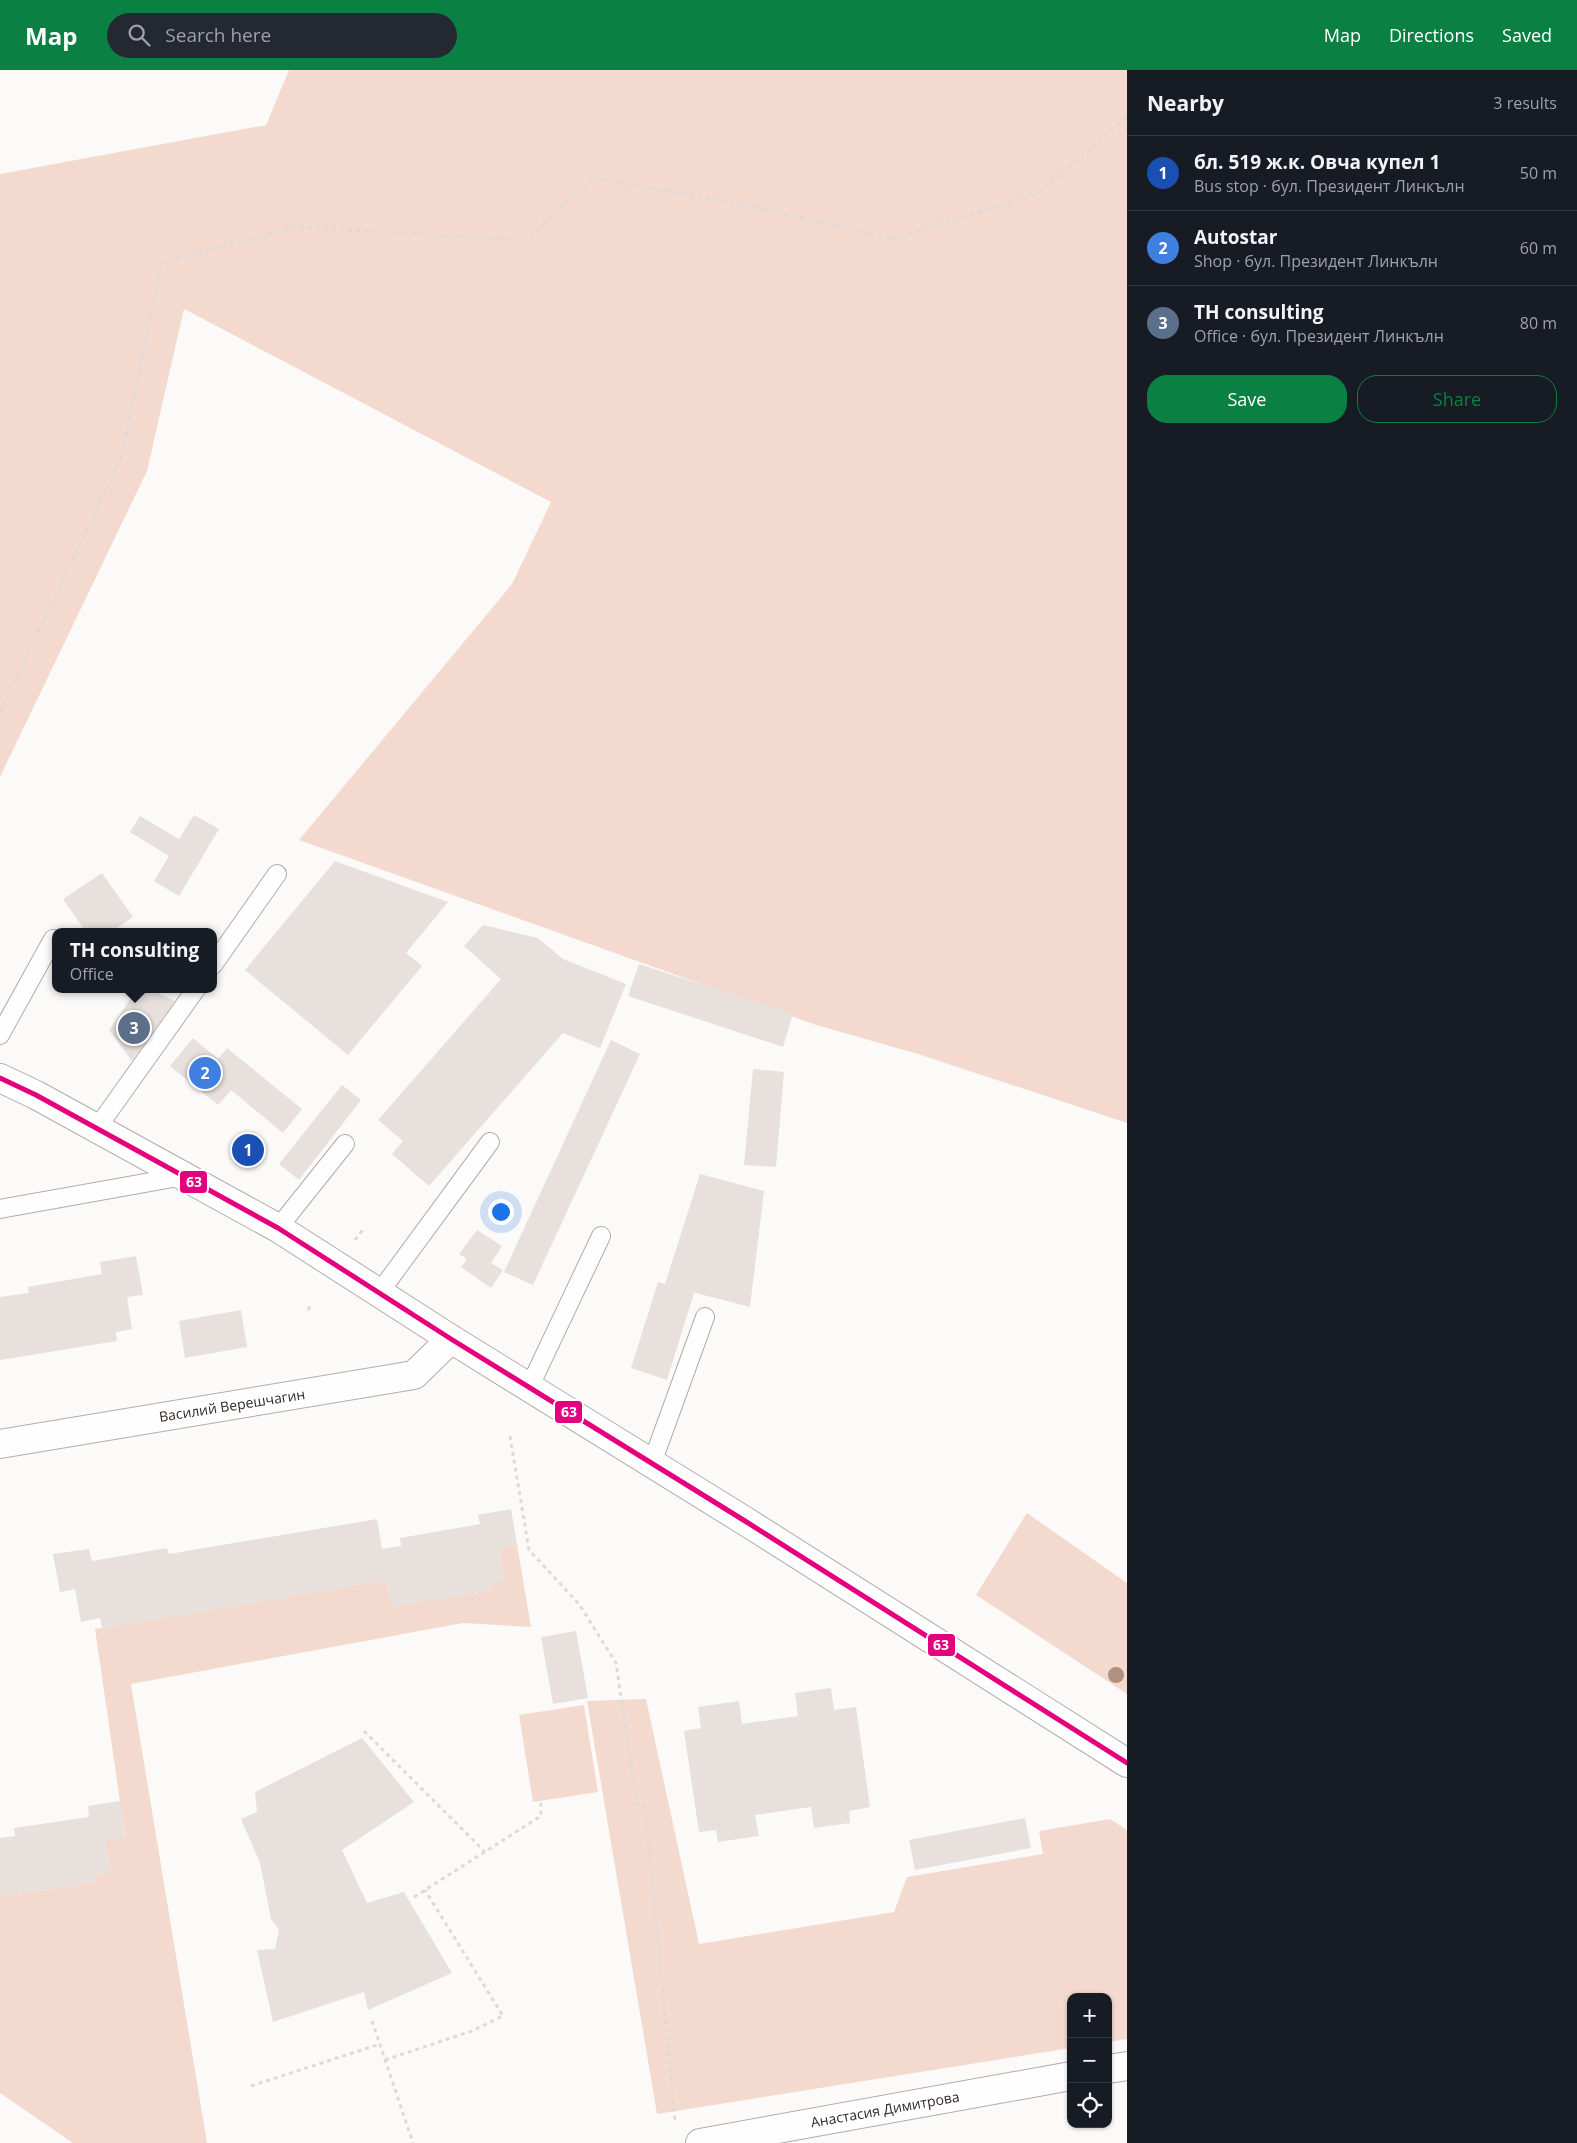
<!DOCTYPE html>
<html lang="en">
<head>
<meta charset="utf-8">
<style>
	body { margin:0; font-family:"Open Sans",sans-serif; background:#242831; color:#f1f3f6 }
	.controls { position:absolute; right:15px; bottom:15px; display:grid; overflow:hidden; border-radius:10px; box-shadow:0 1px 4px #0004 }
	.controls button { width:45px; height:45px; display:grid; place-items:center; padding:0; border:0; border-bottom:1px solid #363941; background:#171b24; color:#f1f3f6; font:25px sans-serif }
	.you { position:absolute; left:500px; top:1141px; width:18px; height:18px; margin:-12px; border:4px solid #fff; border-radius:50%; background:#1a73e8; box-shadow:0 0 0 8px #1a73e833 }
	.badge { display:grid; place-items:center; width:32px; height:32px; border-radius:50%; background:#0b8043; color:#fff; font-size:16px; font-weight:700 }
	.pin { position:absolute; translate:-50% -50%; border:2px solid #fff; box-shadow:0 1px 5px #0006 }
	.popup { position:absolute; left:52px; top:858px; width:165px; height:65px; box-sizing:border-box; display:grid; place-content:center; border-radius:10px; background:#171b24; filter:drop-shadow(0 1px 4px #0005); font-size:16px; white-space:nowrap; color:#9ea1a6 }
	.popup b { font-size:19px; color:#f1f3f6 }
	.popup::after { content:''; position:absolute; left:50%; top:100%; margin-left:-10px; border:10px solid transparent; border-top-color:#171b24 }
	.list { margin:0; padding:0; list-style:none }
	h2 { display:flex; justify-content:space-between; align-items:center; height:65px; margin:0; padding:0 20px; font-size:21px }
	h2 small { font-size:16px; font-weight:400; color:#9ea1a6 }
	.list li { display:grid; grid-template-columns:32px 1fr auto; gap:15px; align-items:center; box-sizing:border-box; height:75px; padding:0 20px; border-top:1px solid #363941 }
	.list b { display:block; font-size:19px; white-space:nowrap }
	.list p { margin:0; font-size:16px; white-space:nowrap; color:#9ea1a6 }
	.list em { font-size:16px; font-style:normal; color:#9ea1a6 }
	.actions { display:flex; gap:10px; padding:15px 20px }
	.actions a { flex:1; padding:11px 0; border:1px solid #0b8043; border-radius:20px; text-align:center; font-size:18px; color:#0b8043 }
	.actions .main { background:#0b8043; color:#fff }
	.icon { flex:none; width:28px; height:28px; fill:none; stroke:currentColor; stroke-width:2; stroke-linecap:round; stroke-linejoin:round }
	.map { position:relative; flex:none; width:1127px; height:2073px; overflow:hidden }
	header { display:flex; align-items:center; gap:30px; box-sizing:border-box; height:70px; padding:0 25px; background:#0b8043; color:#fff }
	header strong { font-size:24px }
	nav { display:flex; gap:28px; margin-inline-start:auto; font-size:18px }
	.search { width:350px; height:45px; background:#242831; display:flex; align-items:center; gap:12px; box-sizing:border-box; padding:0 18px; border-radius:28px; color:#9ea1a6; font-size:19px }
	main { display:flex }
	aside { flex:1; background:#171b24 }
	.map>svg:first-child { display:block }
	.green { fill:#f4dace }
	.building { fill:#e7e0dd }
	.lines { fill:none; stroke-linecap:round; stroke-linejoin:round }
	.service-casing { stroke:#b1aca9; stroke-width:20 }
	.minor-casing { stroke:#b1aca9; stroke-width:30 }
	.tertiary-casing { stroke:#b1aca9; stroke-width:30 }
	.path { stroke:#dddbda; stroke-width:3; stroke-dasharray:4 4; stroke-linecap:butt }
	.service { stroke:#fffefe; stroke-width:18 }
	.minor { stroke:#fffefe; stroke-width:28 }
	.tertiary { stroke:#fffefe; stroke-width:28 }
	.bus-1-casing { stroke:#fff; stroke-width:9 }
	.bus-1 { stroke:#e5007d; stroke-width:5 }
	.tree { fill:#b29081 }
	.labels { text-anchor:middle; dominant-baseline:central; stroke-width:4; stroke-linejoin:round; paint-order:stroke }
	.street-label { font-size:14px; fill:#322824; stroke:#fff }
	.line-badge { stroke:#fff; stroke-width:2 }
	.badge-label { font-size:14px; text-anchor:middle; font-weight:bold; fill:#fff }
</style>
</head>
<body>
<header>
<strong>Map</strong>
<div class="search"><svg class="icon" aria-label="search" viewBox="0 0 24 24"><circle cx="10" cy="10" r="6"/><path d="M15 15l6 6"/></svg>Search here</div>
<nav><a>Map</a><a>Directions</a><a>Saved</a></nav>
</header>
<main>
<div class="map">
<svg width="1127" height="2073" viewBox="0 0 1127 2073">
	<rect width="100%" height="100%" fill="#fcfaf8"/>
	<path class="green" d="M 289,0 L 1127,0 L 1127,1053 L 918,984 L 816,955 L 299,770 L 512,514 L 551,432 L 184,239 L 147,401 L 0,707 L 0,104 L 266,55 Z
		M 1027,1443 L 1127,1513 L 1127,1624 L 976,1525 Z
		M 517,1474 L 531,1557 L 463,1553 L 131,1614 L 207,2073 L 73,2073 L 0,2023 L 0,1807 L 3,1826 L 96,1812 L 95,1805 L 110,1802 L 105,1770 L 125,1766 L 95,1559 L 387,1510 L 392,1536 L 491,1520 L 490,1512 L 504,1510 L 498,1478 Z
		M 646,1629 L 699,1874 L 894,1842 L 907,1807 L 1043,1784 L 1039,1761 L 1110,1749 L 1127,1760 L 1127,1969 L 1108,1972 L 1108,1927 L 1071,1927 L 1071,1978 L 657,2044 L 587,1631 Z
		M 584,1635 L 598,1722 L 533,1732 L 519,1645 Z"/>
	<path class="building" d="M 194,745 L 219,759 L 179,826 L 154,811 L 169,786 L 130,762 L 140,746 L 179,769 Z
		M 335,791 L 448,832 L 406,883 L 422,896 L 348,985 L 245,900 Z
		M 102,803 L 133,847 L 111,862 L 86,862 L 63,829 Z
		M 483,855 L 538,868 L 563,889 L 626,914 L 600,978 L 563,963 L 429,1116 L 392,1084 L 403,1071 L 378,1050 L 501,909 L 464,876 Z
		M 639,894 L 793,944 L 783,977 L 628,926 Z
		M 136,921 L 156,922 L 175,931 L 132,991 L 109,960 Z
		M 193,968 L 218,989 L 227,978 L 302,1039 L 283,1063 L 231,1020 L 218,1035 L 170,996 Z
		M 611,970 L 640,984 L 533,1215 L 504,1202 Z
		M 753,999 L 784,1002 L 776,1097 L 744,1095 Z
		M 342,1015 L 361,1030 L 299,1110 L 279,1094 Z
		M 700,1104 L 764,1121 L 750,1237 L 684,1220 L 694,1223 L 667,1310 L 631,1298 L 658,1212 L 665,1214 Z
		M 477,1160 L 502,1176 L 491,1193 L 503,1200 L 491,1218 L 461,1197 L 467,1189 L 459,1184 Z
		M 136,1186 L 143,1225 L 127,1227 L 132,1259 L 116,1262 L 117,1271 L 0,1290 L 0,1227 L 29,1223 L 28,1217 L 102,1204 L 100,1192 Z
		M 241,1240 L 247,1277 L 185,1288 L 179,1251 Z
		M 511,1439 L 517,1474 L 498,1478 L 504,1510 L 490,1512 L 491,1520 L 392,1536 L 387,1510 L 102,1558 L 100,1548 L 81,1552 L 75,1519 L 60,1522 L 53,1484 L 89,1479 L 92,1491 L 167,1478 L 169,1484 L 377,1449 L 382,1479 L 401,1476 L 400,1468 L 480,1454 L 478,1445 Z
		M 576,1561 L 588,1628 L 553,1634 L 541,1567 Z
		M 831,1618 L 834,1640 L 856,1637 L 870,1737 L 849,1741 L 850,1753 L 814,1758 L 811,1737 L 755,1745 L 759,1766 L 718,1772 L 716,1760 L 699,1762 L 684,1661 L 701,1658 L 698,1637 L 739,1631 L 742,1654 L 798,1646 L 795,1623 Z
		M 362,1668 L 414,1732 L 342,1780 L 367,1833 L 404,1822 L 452,1903 L 368,1940 L 364,1922 L 273,1952 L 257,1880 L 275,1879 L 279,1860 L 271,1849 L 260,1793 L 241,1749 L 257,1742 L 255,1722 Z
		M 120,1731 L 125,1767 L 105,1770 L 110,1802 L 95,1805 L 96,1812 L 3,1826 L 0,1807 L 0,1768 L 15,1766 L 14,1758 L 89,1747 L 88,1736 Z
		M 1025,1748 L 1031,1778 L 915,1800 L 909,1770 Z"/>
	<g class="lines">
		<g class="service-casing">
			<path id="service" d="M 213,895 L 277,804
				M 0,965 L 53,869
				M 97,1058 L 196,919
				M 0,1139 L 184,1106
				M 278,1158 L 345,1074
				M 379,1223 L 490,1072
				M 529,1318 L 601,1166
				M 652,1393 L 705,1247"/>
		</g>
		<g class="minor-casing">
			<path id="minor" d="M 0,1374 L 414,1305 L 451,1269
				M 1108,1999 L 1127,1996
				M 700,2073 L 1071,2006"/>
		</g>
		<g class="tertiary-casing">
			<path id="tertiary" d="M 0,1008 L 36,1025 L 278,1158 L 451,1269 L 745,1451 L 1127,1693"/>
		</g>
		<path class="path" d="M 0,642 L 121,388 L 162,192 L 296,157 L 525,170 L 594,108 L 741,134 L 893,169 L 1038,124 L 1127,47
			M 355,1170 L 363,1159
			M 308,1240 L 312,1233
			M 510,1366 L 529,1480 L 579,1534 L 616,1593 L 637,1734 L 645,1737 L 675,2052
			M 364,1661 L 485,1782
			M 414,1827 L 541,1746 L 541,1723
			M 372,1951 L 413,2073
			M 385,1990 L 472,1961 L 503,1946 L 425,1820
			M 251,2016 L 380,1974"/>
		<use href="#service" class="service"/>
		<use href="#minor" class="minor"/>
		<use href="#tertiary" class="tertiary"/>
		<g class="bus-1-casing">
			<path id="bus-1" d="M 0,1008 L 36,1025 L 278,1158 L 451,1269 L 745,1451 L 1127,1693"/>
		</g>
		<use href="#bus-1" class="bus-1"/>
	</g>
	<circle class="tree" cx="1116" cy="1605" r="8"/>
	<g class="labels">
		<g class="street-label">
			<text transform="translate(232 1335) rotate(-9)">Василий Верешчагин</text>
			<text transform="translate(885 2039) rotate(-10)">Анастасия Димитрова</text>
		</g>
	</g>
	<g class="line-badge">
		<rect x="179" y="1100" width="29" height="24" rx="5" fill="#e5007d"/>
		<rect x="554" y="1330" width="29" height="24" rx="5" fill="#e5007d"/>
		<rect x="927" y="1563" width="29" height="24" rx="5" fill="#e5007d"/>
	</g>
	<g class="badge-label">
		<text x="194" y="1117">63</text>
		<text x="569" y="1347">63</text>
		<text x="941" y="1580">63</text>
	</g>
</svg>
<div class="controls">
<button>+</button>
<button>−</button>
<button><svg class="icon" aria-label="locate" viewBox="0 0 24 24"><circle cx="12" cy="12" r="6"/><path d="M12 2v4M12 18v4M2 12h4M18 12h4"/></svg></button>
</div>
<div class="you"></div>
<div class="pin badge" style="left:248px;top:1080px;background:#1a4fb4">1</div>
<div class="pin badge" style="left:205px;top:1003px;background:#3f7fe0">2</div>
<div class="pin badge" style="left:134px;top:958px;background:#5c6f8a">3</div>
<div class="popup"><b>TH consulting</b>Office</div>
</div>
<aside>
<h2>Nearby<small>3 results</small></h2>
<ul class="list">
<li><span class="badge" style="background:#1a4fb4">1</span><div><b>бл. 519 ж.к. Овча купел 1</b><p>Bus stop · бул. Президент Линкълн</p></div><em>50 m</em></li>
<li><span class="badge" style="background:#3f7fe0">2</span><div><b>Autostar</b><p>Shop · бул. Президент Линкълн</p></div><em>60 m</em></li>
<li><span class="badge" style="background:#5c6f8a">3</span><div><b>TH consulting</b><p>Office · бул. Президент Линкълн</p></div><em>80 m</em></li>
</ul>
<div class="actions"><a class="main">Save</a><a>Share</a></div>
</aside>
</main>
</body>
</html>
